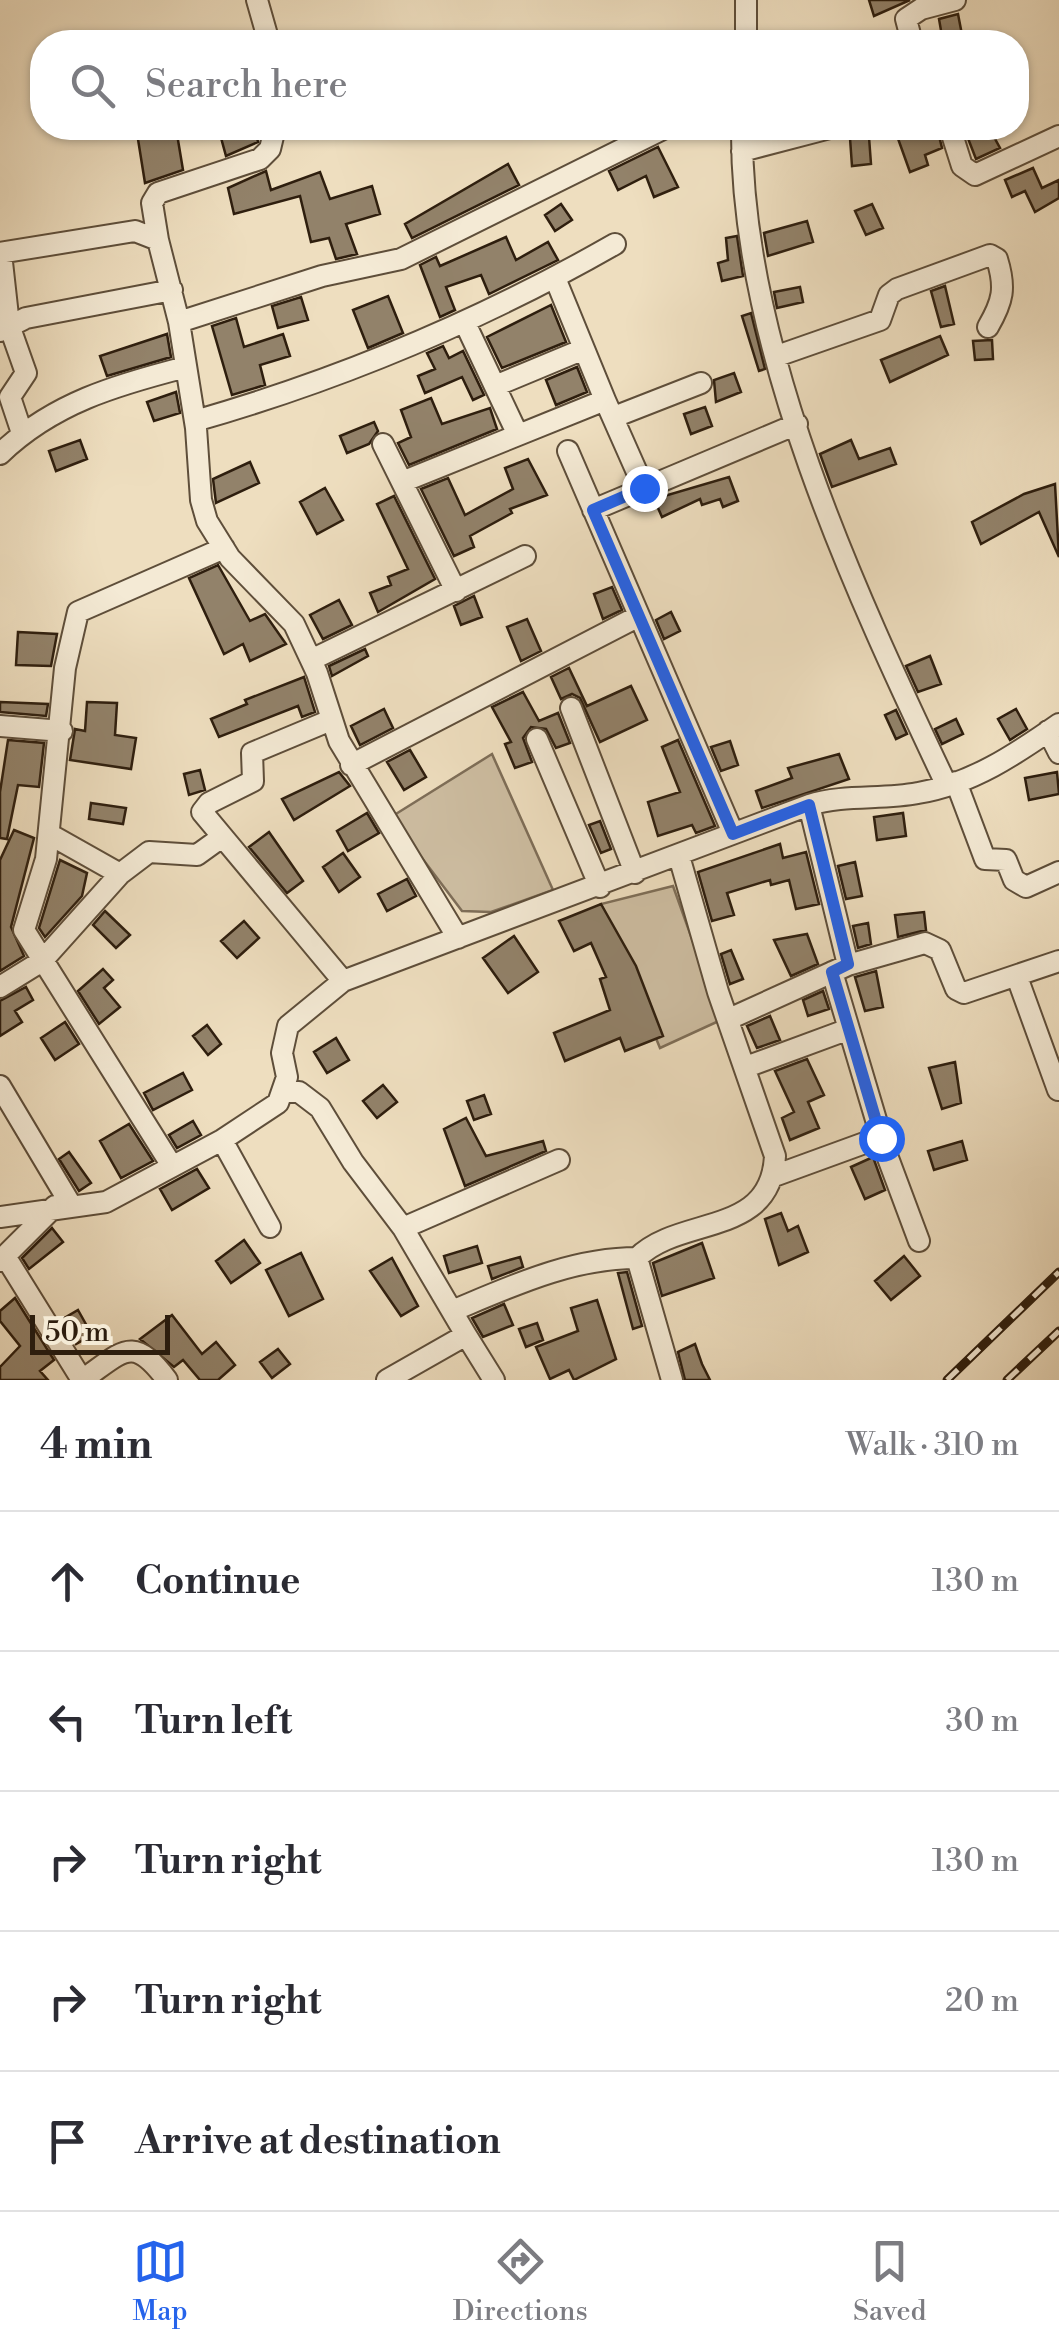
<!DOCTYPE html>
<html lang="en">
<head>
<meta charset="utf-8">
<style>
	body { margin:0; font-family:"Libre Bodoni",serif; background:#f7f7f7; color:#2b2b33 }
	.scale { position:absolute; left:30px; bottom:25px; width:140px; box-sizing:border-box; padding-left:10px; border:5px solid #2e1e0e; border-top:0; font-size:28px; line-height:35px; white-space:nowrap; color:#2e1e0e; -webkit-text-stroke:8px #f4ead5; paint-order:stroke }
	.stop { position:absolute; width:30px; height:30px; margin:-22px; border:8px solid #2563eb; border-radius:50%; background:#fff }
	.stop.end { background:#2563eb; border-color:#fff; box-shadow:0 2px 10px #0008 }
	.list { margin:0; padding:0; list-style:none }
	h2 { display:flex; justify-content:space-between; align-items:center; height:130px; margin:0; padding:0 40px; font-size:42px }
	h2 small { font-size:32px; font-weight:400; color:#7c7c81 }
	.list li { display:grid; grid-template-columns:65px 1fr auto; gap:30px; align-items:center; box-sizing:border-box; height:140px; padding:0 40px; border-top:2px solid #e1e1e2 }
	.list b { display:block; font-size:38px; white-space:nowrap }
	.list em { font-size:32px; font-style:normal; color:#7c7c81 }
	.icon { flex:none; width:55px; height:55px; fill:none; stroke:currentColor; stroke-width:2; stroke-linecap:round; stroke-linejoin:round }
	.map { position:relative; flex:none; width:1059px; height:1380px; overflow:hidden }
	.search { position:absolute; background:#fff; box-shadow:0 2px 8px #0004; left:30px; right:30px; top:30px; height:110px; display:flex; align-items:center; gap:25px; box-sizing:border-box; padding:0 35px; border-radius:40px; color:#7c7c81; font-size:38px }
	.sheet { height:830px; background:#fff }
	nav { display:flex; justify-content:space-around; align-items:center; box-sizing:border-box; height:140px; border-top:2px solid #e1e1e2; background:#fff; font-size:28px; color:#7c7c81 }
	nav a { display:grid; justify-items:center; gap:5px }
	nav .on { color:#2563eb }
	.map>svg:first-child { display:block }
	.green { fill:#cdbda1; stroke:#7e6e58; stroke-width:2.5 }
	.building { fill:#92826a; stroke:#2e1e0e; stroke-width:2.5 }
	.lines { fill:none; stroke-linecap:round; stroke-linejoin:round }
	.street-casing { stroke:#5e4e3a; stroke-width:24 }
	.street { stroke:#f4ead5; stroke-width:20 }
	.rail-casing { stroke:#2e1e0e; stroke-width:9 }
	.rail { stroke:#f4ead5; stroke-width:5; stroke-dasharray:15; stroke-linecap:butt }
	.route { stroke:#2563eb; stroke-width:12 }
</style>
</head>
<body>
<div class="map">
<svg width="1059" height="1380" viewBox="0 0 1059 1380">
	<rect width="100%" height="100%" fill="#eedebf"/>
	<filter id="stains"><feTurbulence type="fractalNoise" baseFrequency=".002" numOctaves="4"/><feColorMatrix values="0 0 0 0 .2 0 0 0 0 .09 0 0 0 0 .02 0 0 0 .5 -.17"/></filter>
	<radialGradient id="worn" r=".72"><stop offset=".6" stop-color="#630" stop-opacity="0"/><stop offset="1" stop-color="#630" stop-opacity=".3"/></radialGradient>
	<path class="green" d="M 492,754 L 553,890 L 491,912 L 462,911 L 391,817 Z
		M 673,886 L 721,1020 L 660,1048 L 601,904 Z"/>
	<path class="building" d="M 869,0 L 910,0 L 874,16 Z
		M 958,14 L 963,40 L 943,42 L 939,19 Z
		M 166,128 L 176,128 L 183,170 L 145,183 L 137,133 Z
		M 238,128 L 255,128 L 258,142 L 226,156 L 220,134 Z
		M 912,128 L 937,128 L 942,148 L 925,155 L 928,165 L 910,172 L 896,133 Z
		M 964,128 L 989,128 L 1000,148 L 976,159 Z
		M 869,137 L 871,164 L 852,166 L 850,138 Z
		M 658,147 L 678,187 L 654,197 L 646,176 L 618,190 L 609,171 Z
		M 508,164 L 519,185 L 412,238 L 405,224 Z
		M 1033,168 L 1042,188 L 1059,180 L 1059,198 L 1035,212 L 1025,191 L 1012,197 L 1005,180 Z
		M 266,171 L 271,190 L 320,172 L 330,199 L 372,186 L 380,214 L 346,224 L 357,254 L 336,259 L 329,238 L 311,242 L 300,196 L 234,214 L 228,188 Z
		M 561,204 L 572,220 L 555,231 L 545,215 Z
		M 872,204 L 883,228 L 866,235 L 855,211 Z
		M 807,221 L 813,242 L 768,256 L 764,233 Z
		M 737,236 L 743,276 L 722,281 L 718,263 L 728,260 L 726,238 Z
		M 506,237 L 516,260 L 548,242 L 558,260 L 489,294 L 481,275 L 446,287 L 455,310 L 440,317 L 420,265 L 436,257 L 440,266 Z
		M 945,286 L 954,324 L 941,327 L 931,291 Z
		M 800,287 L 803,302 L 777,308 L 774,292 Z
		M 388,296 L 403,333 L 368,348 L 353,310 Z
		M 301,297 L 308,320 L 278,328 L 272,306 Z
		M 551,305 L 566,342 L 502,368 L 487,337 Z
		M 751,313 L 765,369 L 759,371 L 742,316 Z
		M 236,318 L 244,347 L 283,334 L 290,356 L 260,365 L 265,385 L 232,395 L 212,326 Z
		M 167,334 L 171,357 L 107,376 L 100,356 Z
		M 940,336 L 948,355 L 890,382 L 881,360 Z
		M 992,340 L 993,359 L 975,360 L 973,341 Z
		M 443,346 L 449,358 L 463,351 L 484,395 L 473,400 L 462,377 L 425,393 L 418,376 L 435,369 L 427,353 Z
		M 577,367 L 587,392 L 556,405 L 546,380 Z
		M 734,373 L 741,392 L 716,402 L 714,380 Z
		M 176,392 L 180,413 L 154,421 L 147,402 Z
		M 431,398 L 442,424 L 490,408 L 497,429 L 409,465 L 398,443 L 411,437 L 401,410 Z
		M 705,407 L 712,426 L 691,434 L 684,414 Z
		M 374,422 L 378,431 L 369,444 L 347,453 L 340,436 Z
		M 80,440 L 87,459 L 56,471 L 49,451 Z
		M 851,440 L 859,459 L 890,448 L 896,464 L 832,487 L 820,454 Z
		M 528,459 L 547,495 L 510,509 L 512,513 L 470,536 L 474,547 L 454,556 L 421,489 L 448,478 L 465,515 L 513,489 L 505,468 Z
		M 250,462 L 259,483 L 216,503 L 213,479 Z
		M 729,477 L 738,501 L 723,507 L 720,499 L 702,505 L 700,499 L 662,517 L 654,499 Z
		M 1055,484 L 1059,557 L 1039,512 L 981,544 L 972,522 L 1024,494 Z
		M 325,488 L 343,520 L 317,534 L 300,502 Z
		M 394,496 L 435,579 L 378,612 L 370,593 L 391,585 L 388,577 L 408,569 L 377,504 Z
		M 218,565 L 250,621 L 265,614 L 286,644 L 250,661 L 243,644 L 224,654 L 189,578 Z
		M 612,587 L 622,610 L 603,619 L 594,594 Z
		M 474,596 L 482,617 L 461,625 L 454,606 Z
		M 339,600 L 352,625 L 323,639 L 310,615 Z
		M 671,612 L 680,631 L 664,639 L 656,620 Z
		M 527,619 L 541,651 L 521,661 L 507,627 Z
		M 18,632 L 57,634 L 51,666 L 16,665 Z
		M 365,649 L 368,656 L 332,676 L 329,666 Z
		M 930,656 L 941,684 L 918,692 L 906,666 Z
		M 569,668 L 587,706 L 631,686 L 647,720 L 600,742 L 580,698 L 572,694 L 561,699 L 551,677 Z
		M 304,677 L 315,712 L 302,717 L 298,706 L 219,737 L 211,719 L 247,704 L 245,700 Z
		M 523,692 L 539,721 L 558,713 L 570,743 L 556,748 L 546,729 L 531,727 L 523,738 L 532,762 L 515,768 L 505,744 L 511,742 L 492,707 Z
		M 0,702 L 48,704 L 46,716 L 0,712 Z
		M 87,702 L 117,703 L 115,735 L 136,738 L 131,769 L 70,760 L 75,729 L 85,731 Z
		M 384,709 L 393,728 L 360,745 L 351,726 Z
		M 1016,709 L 1027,729 L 1010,740 L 998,719 Z
		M 896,710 L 907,734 L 896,739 L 885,715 Z
		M 956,719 L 963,734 L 942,744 L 935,729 Z
		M 8,740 L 44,743 L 39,787 L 18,785 L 7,839 L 0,838 L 0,792 Z
		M 678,740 L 715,826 L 696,833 L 692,825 L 658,836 L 648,802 L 680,792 L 662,747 Z
		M 730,741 L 738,765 L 721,771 L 711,747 Z
		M 410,750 L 426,777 L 404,790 L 387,762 Z
		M 839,754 L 849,779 L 762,808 L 756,791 L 792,778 L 788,768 Z
		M 200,770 L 205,790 L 189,795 L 184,774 Z
		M 339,772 L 350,786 L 294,820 L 282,799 Z
		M 1057,772 L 1059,794 L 1029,800 L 1025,778 Z
		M 91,803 L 126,808 L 123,824 L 89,819 Z
		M 367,813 L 379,833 L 348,851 L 337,831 Z
		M 903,813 L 906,836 L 877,840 L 874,817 Z
		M 600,821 L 611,849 L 601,853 L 589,825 Z
		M 14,830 L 34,838 L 11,927 L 24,956 L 0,971 L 0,860 Z
		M 269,832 L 303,881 L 287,893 L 249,847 Z
		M 780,844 L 783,858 L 806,852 L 819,904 L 796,909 L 789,880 L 771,885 L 770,880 L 727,893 L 734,915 L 712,921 L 698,872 Z
		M 343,853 L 360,877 L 339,892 L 323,867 Z
		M 60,860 L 87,873 L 82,896 L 45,937 L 39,928 Z
		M 855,862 L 862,896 L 846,899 L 838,866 Z
		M 407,879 L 416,896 L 387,911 L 378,894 Z
		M 601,904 L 636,966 L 663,1036 L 625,1051 L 620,1038 L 565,1061 L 554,1033 L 610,1010 L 600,979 L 606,977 L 591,943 L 574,951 L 559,921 Z
		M 105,911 L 130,935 L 116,948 L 93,925 Z
		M 924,912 L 926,930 L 898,937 L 895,915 Z
		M 244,921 L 259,938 L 237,958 L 221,941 Z
		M 868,923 L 871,944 L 858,948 L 853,926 Z
		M 807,934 L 818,964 L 791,976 L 774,940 Z
		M 514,936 L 538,972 L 508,993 L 483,958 Z
		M 731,950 L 743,979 L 730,984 L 721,954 Z
		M 103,969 L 113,980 L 104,988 L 120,1007 L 99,1024 L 78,991 Z
		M 876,971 L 883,1007 L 865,1011 L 855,977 Z
		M 26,987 L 33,1000 L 15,1011 L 22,1022 L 0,1036 L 0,1001 Z
		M 823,991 L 829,1009 L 808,1016 L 803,1000 Z
		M 770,1016 L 780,1040 L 757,1048 L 747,1026 Z
		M 65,1022 L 79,1044 L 55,1060 L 41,1038 Z
		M 207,1025 L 221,1044 L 208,1055 L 193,1036 Z
		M 336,1038 L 349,1060 L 327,1073 L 314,1052 Z
		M 807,1059 L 824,1095 L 808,1102 L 819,1128 L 790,1140 L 782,1118 L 794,1112 L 775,1071 Z
		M 955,1062 L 961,1103 L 942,1109 L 929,1068 Z
		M 183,1073 L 192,1090 L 153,1110 L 144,1093 Z
		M 383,1085 L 397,1102 L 377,1118 L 363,1101 Z
		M 484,1095 L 491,1114 L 474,1120 L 467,1101 Z
		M 466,1118 L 486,1156 L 543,1141 L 546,1151 L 465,1186 L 444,1129 Z
		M 193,1121 L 201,1135 L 177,1148 L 169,1135 Z
		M 129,1124 L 153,1161 L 121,1178 L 100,1141 Z
		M 962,1141 L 967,1160 L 934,1170 L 928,1151 Z
		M 69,1152 L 91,1183 L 79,1191 L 59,1159 Z
		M 873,1157 L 885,1190 L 865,1199 L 851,1167 Z
		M 197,1169 L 209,1188 L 172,1210 L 160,1189 Z
		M 781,1213 L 788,1231 L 798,1226 L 808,1252 L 779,1265 L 765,1219 Z
		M 52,1228 L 63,1242 L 29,1269 L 22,1258 Z
		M 244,1240 L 260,1263 L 231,1283 L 216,1261 Z
		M 702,1243 L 714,1278 L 662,1296 L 653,1263 Z
		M 477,1246 L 482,1263 L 449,1273 L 444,1256 Z
		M 301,1253 L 323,1299 L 289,1316 L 266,1270 Z
		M 904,1256 L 920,1276 L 891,1300 L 875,1281 Z
		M 520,1257 L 523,1267 L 492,1279 L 488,1266 Z
		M 392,1258 L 418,1306 L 401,1316 L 370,1271 Z
		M 627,1272 L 642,1326 L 633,1329 L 618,1273 Z
		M 15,1298 L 54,1360 L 40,1371 L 48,1380 L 0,1380 L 0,1367 L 20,1346 L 0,1321 L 0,1311 Z
		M 597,1300 L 616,1359 L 574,1380 L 569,1370 L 550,1379 L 536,1347 L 578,1331 L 571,1308 Z
		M 504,1304 L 513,1325 L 483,1337 L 472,1318 Z
		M 78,1310 L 92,1335 L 76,1344 L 61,1320 Z
		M 172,1315 L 202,1354 L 216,1342 L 235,1365 L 218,1380 L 200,1380 L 183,1360 L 174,1367 L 140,1339 Z
		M 537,1323 L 543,1340 L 526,1347 L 519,1329 Z
		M 695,1344 L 702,1364 L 710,1380 L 685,1380 L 678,1352 Z
		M 278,1349 L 290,1364 L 272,1378 L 260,1362 Z"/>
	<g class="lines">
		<g class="street-casing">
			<path id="street" d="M 257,0 L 269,42
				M 746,0 L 746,42
				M 912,42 L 906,19 L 921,9 L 955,0
				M 742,128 C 740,346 855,592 947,786
				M 950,128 L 962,166 L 975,175 L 1059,136
				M 742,151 L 830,128
				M 158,240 L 152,203 L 158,193 L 260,159 L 270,149 L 275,128
				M 0,253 L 135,231 L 158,240 L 179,322 L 196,428 L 201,500 L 207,521 L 230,558 L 294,624 L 317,673 L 339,741 L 458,938
				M 1,253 L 9,325 L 26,373 L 10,397 L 22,433
				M 555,278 L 605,400
				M 179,322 L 322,276 L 401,259 L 665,128
				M 465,323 L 517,433
				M 0,331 L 26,318 L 172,290
				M 777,356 L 880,320 L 889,295 L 897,289 L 990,255 L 997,259 C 1006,288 1003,301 988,327
				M 495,386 L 584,349
				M 614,417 L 701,383
				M 195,421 C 342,379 482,320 615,244
				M 383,444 L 456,591
				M 568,451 L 733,833
				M 0,454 C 53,403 116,385 186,367
				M 402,482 L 605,400 L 644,488
				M 593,510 L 797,424
				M 311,660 L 525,556
				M 571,708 L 635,873
				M 331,720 L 252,753 L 253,781 L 209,803 L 202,812 L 343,981
				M 0,726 L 62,731
				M 1048,731 L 1059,753
				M 537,739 L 600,887
				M 351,765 L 637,617
				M 956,782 L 985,859 L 1006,860 L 1014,880 L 1026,887 L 1059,872
				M 809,805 L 848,965
				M 49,834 L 120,874
				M 832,972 L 885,1150 L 919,1241
				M 1017,977 L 1058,1090
				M 0,987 L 42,961 L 120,874 L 149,852 L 197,855 L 222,837
				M 729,1019 L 848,965 L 925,943 L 940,950 L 956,989 L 964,993 L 1059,961
				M 746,1067 L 849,1029
				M 0,1086 L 71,1205
				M 285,1092 L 299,1092 L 320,1108 L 353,1162 L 403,1228 L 466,1335 L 387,1380
				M 222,1140 L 270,1227
				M 172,1166 L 24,930 L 46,859 L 65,668 L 78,612 L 224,548
				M 774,1176 L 881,1137
				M 0,1217 L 106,1202 L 222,1140 L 278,1103 L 287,1077 L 282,1053 L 288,1026 L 343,981 L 809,805 C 845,794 882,800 918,793 C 972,784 1016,754 1059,724
				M 403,1228 L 559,1160
				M 5,1256 L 82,1380 C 123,1352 132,1333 167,1380
				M 0,1261 L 55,1206
				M 452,1311 C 512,1286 571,1258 637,1258
				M 466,1335 L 494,1380
				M 672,1380 L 637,1258 C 680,1215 771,1238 775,1156 L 718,992 L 679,856"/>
		</g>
		<use href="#street" class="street"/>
		<g class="rail-casing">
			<path id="rail" d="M 947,1380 L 1059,1272
				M 1007,1380 L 1059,1331"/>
		</g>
		<use href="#rail" class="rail"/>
	</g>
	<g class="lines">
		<path class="route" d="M 644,488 L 593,510 L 733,834 L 809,805 L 848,964 L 832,972 L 881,1138"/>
	</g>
	<rect width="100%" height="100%" filter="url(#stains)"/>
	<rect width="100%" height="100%" fill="url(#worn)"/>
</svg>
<div class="scale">50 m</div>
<div class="stop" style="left:881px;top:1138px"></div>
<div class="stop end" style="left:644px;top:488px"></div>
<div class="search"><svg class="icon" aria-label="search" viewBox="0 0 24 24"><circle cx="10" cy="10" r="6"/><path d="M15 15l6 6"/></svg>Search here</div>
</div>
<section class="sheet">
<h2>4 min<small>Walk · 310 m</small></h2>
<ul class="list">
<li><svg class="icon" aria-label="ahead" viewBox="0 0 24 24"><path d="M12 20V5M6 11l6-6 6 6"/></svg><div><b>Continue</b></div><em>130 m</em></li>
<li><svg class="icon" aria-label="left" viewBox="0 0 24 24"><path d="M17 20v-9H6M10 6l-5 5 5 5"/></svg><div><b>Turn left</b></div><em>30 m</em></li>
<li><svg class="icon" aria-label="right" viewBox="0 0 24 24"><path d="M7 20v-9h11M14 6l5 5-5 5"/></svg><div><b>Turn right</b></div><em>130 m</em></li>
<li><svg class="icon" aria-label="right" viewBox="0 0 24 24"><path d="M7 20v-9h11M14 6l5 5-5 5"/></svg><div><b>Turn right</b></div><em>20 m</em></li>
<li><svg class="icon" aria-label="arrive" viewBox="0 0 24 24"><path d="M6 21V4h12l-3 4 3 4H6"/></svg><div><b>Arrive at destination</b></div></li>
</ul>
</section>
<nav>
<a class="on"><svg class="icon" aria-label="map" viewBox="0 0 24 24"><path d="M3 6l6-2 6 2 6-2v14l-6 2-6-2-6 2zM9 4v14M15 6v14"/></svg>Map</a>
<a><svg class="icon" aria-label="directions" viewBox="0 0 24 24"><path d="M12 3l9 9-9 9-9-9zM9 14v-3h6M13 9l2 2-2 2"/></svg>Directions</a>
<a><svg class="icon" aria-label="saved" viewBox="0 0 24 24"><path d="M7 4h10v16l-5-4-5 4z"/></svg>Saved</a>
</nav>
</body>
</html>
